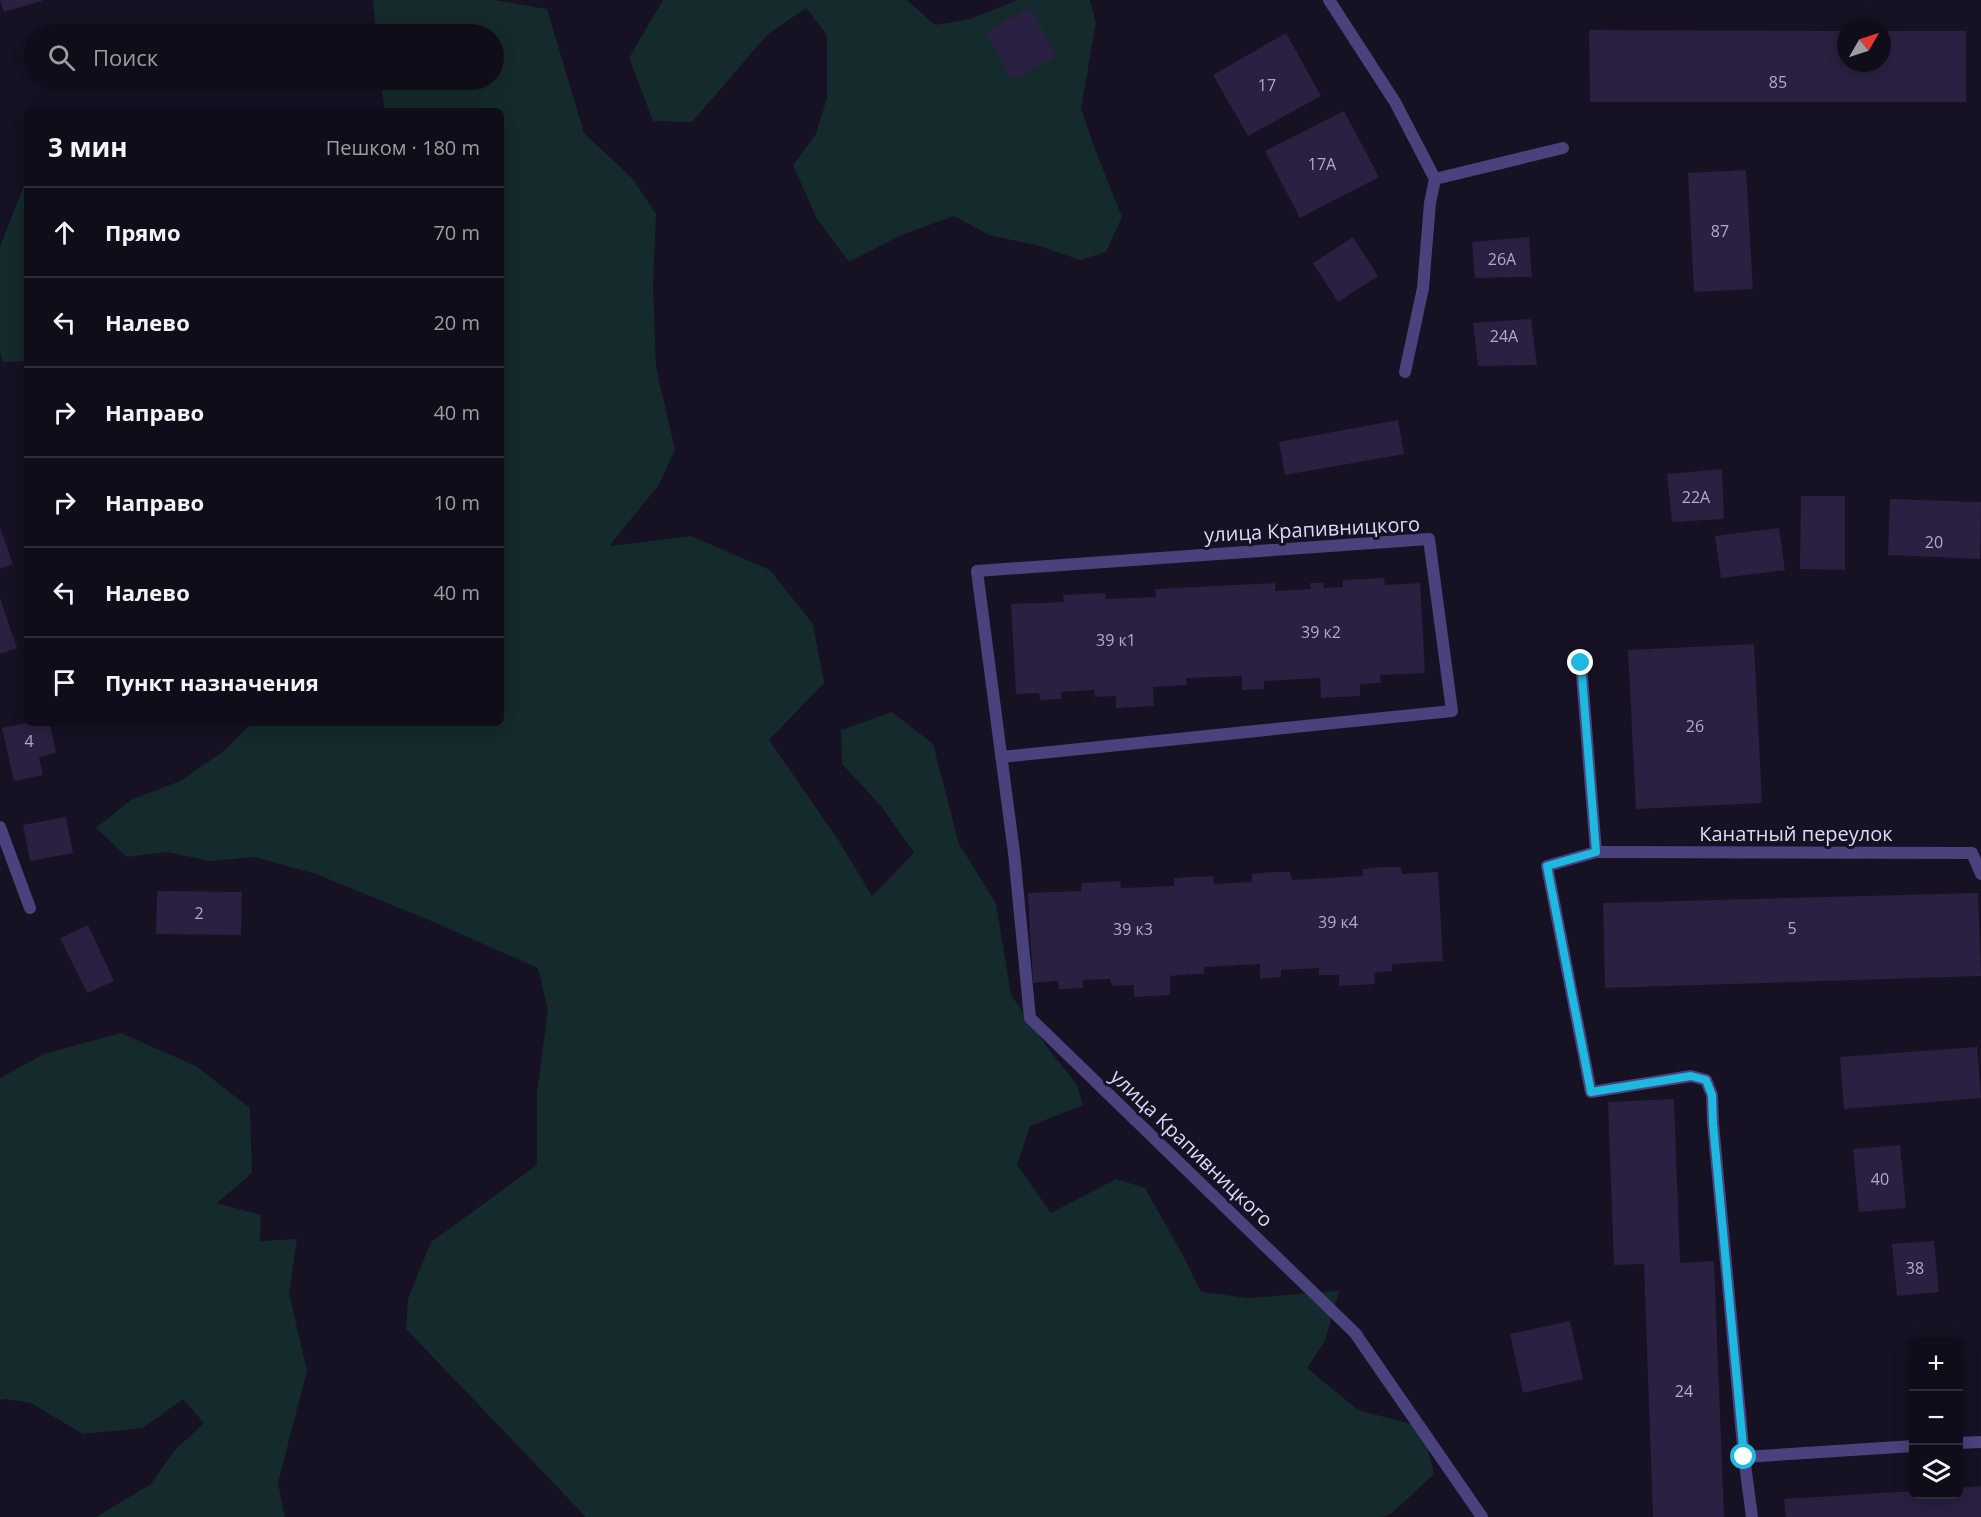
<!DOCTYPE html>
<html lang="ru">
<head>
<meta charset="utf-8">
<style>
	body { margin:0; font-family:"Open Sans",sans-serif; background:#191623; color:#f1f3f6 }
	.controls { position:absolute; right:18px; bottom:18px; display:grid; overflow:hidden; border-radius:9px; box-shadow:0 3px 15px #0003 }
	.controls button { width:54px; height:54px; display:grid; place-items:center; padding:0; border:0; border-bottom:2px solid #302d39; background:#100d1a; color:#f1f3f6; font:30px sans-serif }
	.compass { position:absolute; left:1837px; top:18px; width:54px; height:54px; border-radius:50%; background:#100d1a; box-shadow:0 3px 15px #0003; rotate:51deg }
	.stop { position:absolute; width:18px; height:18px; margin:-14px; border:4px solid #1db9e1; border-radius:50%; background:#fff }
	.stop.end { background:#1db9e1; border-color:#fff; box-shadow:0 2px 6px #0008 }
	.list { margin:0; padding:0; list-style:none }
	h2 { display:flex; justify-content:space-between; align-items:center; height:78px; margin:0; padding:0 24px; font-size:26px }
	h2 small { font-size:20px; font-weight:400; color:#9c9ca2 }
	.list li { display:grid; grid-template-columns:39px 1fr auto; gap:18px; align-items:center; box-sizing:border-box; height:90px; padding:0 24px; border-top:2px solid #302d39 }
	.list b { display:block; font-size:22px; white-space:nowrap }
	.list em { font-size:20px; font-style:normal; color:#9c9ca2 }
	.icon { flex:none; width:33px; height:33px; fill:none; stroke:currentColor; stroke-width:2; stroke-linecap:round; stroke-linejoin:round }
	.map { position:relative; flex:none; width:1981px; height:1517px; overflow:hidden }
	.search { position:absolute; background:#100d1a; box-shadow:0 3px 15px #0003; left:24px; top:24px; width:480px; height:66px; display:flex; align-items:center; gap:15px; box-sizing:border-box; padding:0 21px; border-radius:33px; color:#9c9ca2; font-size:22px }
	.panel { position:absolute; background:#100d1a; box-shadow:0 3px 15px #0003; left:24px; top:108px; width:480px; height:618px; border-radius:9px }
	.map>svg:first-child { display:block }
	.green { fill:#152a2c }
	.building { fill:#2a2041 }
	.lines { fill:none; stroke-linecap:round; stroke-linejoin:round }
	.service { stroke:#4a427c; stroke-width:12 }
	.minor { stroke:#4a427c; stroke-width:12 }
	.route { stroke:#1db9e1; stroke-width:8 }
	.labels { text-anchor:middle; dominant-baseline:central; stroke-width:6; stroke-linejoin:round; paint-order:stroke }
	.number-label { font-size:16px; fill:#b2aacc }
	.street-label { font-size:20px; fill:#dfd8fa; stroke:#161123 }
</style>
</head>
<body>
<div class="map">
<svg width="1981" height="1517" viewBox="0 0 1981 1517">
	<rect width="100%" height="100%" fill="#161123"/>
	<path class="green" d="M 373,0 L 495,0 L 547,9 L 584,133 L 632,178 L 656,214 L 653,285 L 656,367 L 675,450 L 658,486 L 609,546 L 691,536 L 770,570 L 813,624 L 824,683 L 769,740 L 839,841 L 872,896 L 914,853 L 881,806 L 842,764 L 841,730 L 892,712 L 933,744 L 959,844 L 996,904 L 1011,995 L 1051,1052 L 1077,1085 L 1083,1105 L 1030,1126 L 1017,1165 L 1051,1213 L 1116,1179 L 1145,1188 L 1185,1259 L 1201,1292 L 1249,1298 L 1339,1291 L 1325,1341 L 1307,1368 L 1358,1410 L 1422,1427 L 1434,1474 L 1391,1514 L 1380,1517 L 586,1517 L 406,1329 L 408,1299 L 431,1242 L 537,1165 L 537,1092 L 548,1010 L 538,968 L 436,923 L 316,874 L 255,857 L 210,861 L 167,852 L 127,857 L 96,828 L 131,800 L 180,781 L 224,751 L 252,723 L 501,723 L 501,111 L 385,111 L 380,80 L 494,80 L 494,34 L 376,34 Z
		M 663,0 L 907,0 L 935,25 L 970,19 L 1018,0 L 1090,0 L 1096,23 L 1081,108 L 1093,144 L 1122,217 L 1106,252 L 1080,260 L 1036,245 L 989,235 L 954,216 L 901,235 L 849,262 L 817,219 L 793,165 L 816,134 L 827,98 L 827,35 L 806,8 L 767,35 L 692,122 L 653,121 L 629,58 Z
		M 26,180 L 27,361 L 3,362 L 0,352 L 0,247 Z
		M 121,1033 L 196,1066 L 250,1108 L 252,1173 L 217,1203 L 261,1215 L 260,1241 L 297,1239 L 289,1294 L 307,1370 L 278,1483 L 285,1517 L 96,1517 L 151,1484 L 174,1451 L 204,1423 L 183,1399 L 143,1428 L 83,1434 L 31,1403 L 6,1399 L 0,1400 L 0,1078 L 44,1054 Z"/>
	<path class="building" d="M 0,0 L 42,0 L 42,1 L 4,12 Z
		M 1031,8 L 1056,57 L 1011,80 L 986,31 Z
		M 1589,30 L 1846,31 L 1846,63 L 1882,63 L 1882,31 L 1966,31 L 1966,102 L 1590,102 Z
		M 1286,33 L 1321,96 L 1248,136 L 1213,75 Z
		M 1344,111 L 1379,177 L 1300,218 L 1265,151 Z
		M 1746,170 L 1753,289 L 1694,292 L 1688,173 Z
		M 1353,237 L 1378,276 L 1338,302 L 1313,263 Z
		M 1529,237 L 1532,277 L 1475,278 L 1472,242 Z
		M 1531,319 L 1537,365 L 1478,366 L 1473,323 Z
		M 1398,420 L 1404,454 L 1285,475 L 1279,442 Z
		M 1722,469 L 1724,519 L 1672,522 L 1667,474 Z
		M 1801,496 L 1845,496 L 1845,570 L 1800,569 Z
		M 1890,499 L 1981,502 L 1980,559 L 1888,555 Z
		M 0,527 L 13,564 L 0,569 Z
		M 1779,528 L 1785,570 L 1721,578 L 1715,536 Z
		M 1384,578 L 1385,585 L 1420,583 L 1425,673 L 1380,675 L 1381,683 L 1360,684 L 1360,696 L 1321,698 L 1320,678 L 1264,681 L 1264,689 L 1242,690 L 1242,676 L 1186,678 L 1187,685 L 1153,687 L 1154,706 L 1116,708 L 1116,696 L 1095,697 L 1094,690 L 1061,692 L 1061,699 L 1040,700 L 1039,693 L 1016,694 L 1011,604 L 1064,602 L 1063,595 L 1105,593 L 1106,599 L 1156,597 L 1155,589 L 1275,583 L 1275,591 L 1311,589 L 1310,583 L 1323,583 L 1324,588 L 1343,587 L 1343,580 Z
		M 0,598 L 17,648 L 0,654 Z
		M 1754,644 L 1762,803 L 1636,809 L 1628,650 Z
		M 27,723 L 50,723 L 56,753 L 39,757 L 43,775 L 14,781 L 2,728 Z
		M 66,817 L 73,853 L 30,861 L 23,825 Z
		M 1383,867 L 1401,867 L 1402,874 L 1438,872 L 1443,961 L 1392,964 L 1392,971 L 1374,973 L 1375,984 L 1339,986 L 1339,975 L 1319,975 L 1319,968 L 1281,970 L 1281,977 L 1260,979 L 1260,964 L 1204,967 L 1204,974 L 1192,974 L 1192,976 L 1190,974 L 1170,976 L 1170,995 L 1134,997 L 1134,985 L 1112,986 L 1110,979 L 1083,980 L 1083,988 L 1059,989 L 1058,981 L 1033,983 L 1028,893 L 1081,891 L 1082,883 L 1102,882 L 1120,881 L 1121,888 L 1174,886 L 1174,878 L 1192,877 L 1213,876 L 1214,884 L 1252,882 L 1252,874 L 1273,872 L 1290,872 L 1292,880 L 1363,876 L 1363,869 Z
		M 157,891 L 242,892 L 241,935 L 156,934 Z
		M 1978,893 L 1981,976 L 1605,988 L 1603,903 Z
		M 88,925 L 114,981 L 87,993 L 60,938 Z
		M 1977,1047 L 1981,1098 L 1844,1109 L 1840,1057 Z
		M 1674,1099 L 1680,1263 L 1714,1261 L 1724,1517 L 1653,1517 L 1644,1264 L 1614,1265 L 1608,1102 Z
		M 1900,1145 L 1906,1208 L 1859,1212 L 1853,1149 Z
		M 1934,1241 L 1939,1292 L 1897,1296 L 1892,1244 Z
		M 1570,1321 L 1583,1379 L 1523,1393 L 1510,1334 Z
		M 1981,1486 L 1981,1517 L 1786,1517 L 1784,1499 L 1914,1491 L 1914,1494 L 1958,1494 L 1958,1488 Z"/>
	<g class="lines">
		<path class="service" d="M 1329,0 L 1395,102 L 1435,179 L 1430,203 L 1423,288 L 1405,372
			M 1435,179 L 1563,148
			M 1581,663 L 1596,852 L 1547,866 L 1591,1092 L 1691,1076 L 1706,1080 L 1712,1095 L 1713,1123 L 1744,1457 L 1752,1517
			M 1958,1443 L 1981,1442
			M 1744,1457 L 1914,1446"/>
		<path class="minor" d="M 1001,757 L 1452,711 L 1429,539 L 977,571 L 1014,853 L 1030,1018 L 1355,1333 L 1482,1517
			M 0,827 L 30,908
			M 1596,852 L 1972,853 L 1981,874"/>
	</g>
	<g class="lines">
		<path class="route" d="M 1581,663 L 1596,852 L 1547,866 L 1591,1092 L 1691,1076 L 1706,1080 L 1712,1095 L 1713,1124 L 1744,1457"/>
	</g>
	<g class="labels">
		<g class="number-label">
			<text x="1778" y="82">85</text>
			<text x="1267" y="85">17</text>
			<text x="1322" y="164">17А</text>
			<text x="1720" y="231">87</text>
			<text x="1502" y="259">26А</text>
			<text x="1504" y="336">24А</text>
			<text x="1696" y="497">22А</text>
			<text x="1934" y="542">20</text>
			<text x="1321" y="632">39 к2</text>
			<text x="1116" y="640">39 к1</text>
			<text x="1695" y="726">26</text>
			<text x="29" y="741">4</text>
			<text x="199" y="913">2</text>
			<text x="1338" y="922">39 к4</text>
			<text x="1792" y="928">5</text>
			<text x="1133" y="929">39 к3</text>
			<text x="1880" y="1179">40</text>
			<text x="1915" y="1268">38</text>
			<text x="1684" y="1391">24</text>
		</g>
		<g class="street-label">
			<text transform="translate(1312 529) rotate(-3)">улица Крапивницкого</text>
			<text x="1796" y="833">Канатный переулок</text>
			<text transform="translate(1192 1148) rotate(44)">улица Крапивницкого</text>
		</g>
	</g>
</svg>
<div class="controls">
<button>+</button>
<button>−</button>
<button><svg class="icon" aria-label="layers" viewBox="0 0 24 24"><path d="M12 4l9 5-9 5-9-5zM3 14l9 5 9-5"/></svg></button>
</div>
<svg class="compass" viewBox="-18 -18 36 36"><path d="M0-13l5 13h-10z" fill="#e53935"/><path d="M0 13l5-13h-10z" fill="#9c9ca2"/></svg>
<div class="stop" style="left:1744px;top:1457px"></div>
<div class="stop end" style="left:1581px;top:663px"></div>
<div class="search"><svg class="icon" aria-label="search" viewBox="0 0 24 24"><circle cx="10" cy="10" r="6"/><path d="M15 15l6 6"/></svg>Поиск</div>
<section class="panel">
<h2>3 мин<small>Пешком · 180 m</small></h2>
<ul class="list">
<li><svg class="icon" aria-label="ahead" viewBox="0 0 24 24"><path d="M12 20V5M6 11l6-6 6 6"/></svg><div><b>Прямо</b></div><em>70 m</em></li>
<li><svg class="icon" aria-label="left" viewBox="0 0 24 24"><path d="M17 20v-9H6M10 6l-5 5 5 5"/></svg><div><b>Налево</b></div><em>20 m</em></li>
<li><svg class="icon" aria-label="right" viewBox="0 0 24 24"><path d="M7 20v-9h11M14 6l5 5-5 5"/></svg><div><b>Направо</b></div><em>40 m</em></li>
<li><svg class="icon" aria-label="right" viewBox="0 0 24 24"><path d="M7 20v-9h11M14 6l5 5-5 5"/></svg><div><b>Направо</b></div><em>10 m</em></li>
<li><svg class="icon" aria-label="left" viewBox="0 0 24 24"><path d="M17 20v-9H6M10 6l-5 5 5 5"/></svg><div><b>Налево</b></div><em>40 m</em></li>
<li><svg class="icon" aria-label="arrive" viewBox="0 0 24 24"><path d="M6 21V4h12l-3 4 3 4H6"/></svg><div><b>Пункт назначения</b></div></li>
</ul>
</section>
</div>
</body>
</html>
